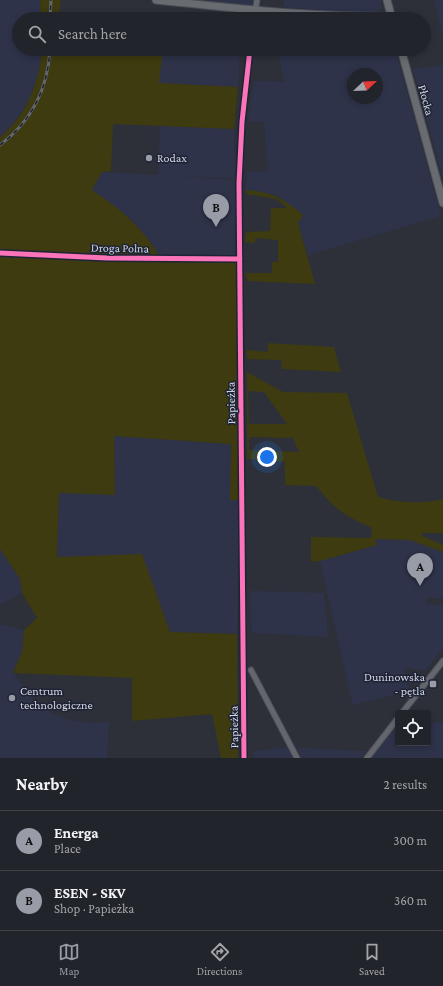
<!DOCTYPE html>
<html lang="en">
<head>
<meta charset="utf-8">
<style>
	body { margin:0; font-family:"Crimson Pro",serif; background:#2a2c33; color:#f1f3f6 }
	.controls { position:absolute; right:12px; bottom:12px; display:grid; overflow:hidden; border-radius:4px; box-shadow:0 2px 6px #0003 }
	.controls button { width:36px; height:36px; display:grid; place-items:center; padding:0; border:0; border-bottom:1px solid #3f4147; background:#22242b; color:#f1f3f6; font:20px sans-serif }
	.compass { position:absolute; left:347px; top:68px; width:36px; height:36px; border-radius:50%; background:#22242b; box-shadow:0 2px 6px #0003; rotate:67deg }
	.you { position:absolute; left:267px; top:457px; width:14px; height:14px; margin:-10px; border:3px solid #fff; border-radius:50%; background:#1a73e8; box-shadow:0 0 0 6px #1a73e833 }
	.badge { display:grid; place-items:center; width:26px; height:26px; border-radius:50%; background:#989ca7; color:#111; font-size:13px; font-weight:700 }
	.pin { position:absolute; translate:-50% -33px; filter:drop-shadow(0 1px 2px #0008) }
	.pin::after { content:''; position:absolute; top:21px; width:14px; height:12px; background:inherit; clip-path:polygon(0 0,100% 0,50% 100%) }
	.list { margin:0; padding:0; list-style:none }
	h2 { display:flex; justify-content:space-between; align-items:center; height:52px; margin:0; padding:0 16px; font-size:17px }
	h2 small { font-size:13px; font-weight:400; color:#a2a4a9 }
	.list li { display:grid; grid-template-columns:26px 1fr auto; gap:12px; align-items:center; box-sizing:border-box; height:60px; padding:0 16px; border-top:1px solid #3f4147 }
	.list b { display:block; font-size:15px; white-space:nowrap }
	.list p { margin:0; font-size:13px; white-space:nowrap; color:#a2a4a9 }
	.list em { font-size:13px; font-style:normal; color:#a2a4a9 }
	.icon { flex:none; width:22px; height:22px; fill:none; stroke:currentColor; stroke-width:2; stroke-linecap:round; stroke-linejoin:round }
	.map { position:relative; flex:none; width:443px; height:758px; overflow:hidden }
	.search { position:absolute; background:#22242b; box-shadow:0 2px 6px #0003; left:12px; right:12px; top:12px; height:44px; display:flex; align-items:center; gap:10px; box-sizing:border-box; padding:0 14px; border-radius:22px; color:#a2a4a9; font-size:15px }
	.sheet { height:172px; background:#22242b }
	nav { display:flex; justify-content:space-around; align-items:center; box-sizing:border-box; height:56px; border-top:1px solid #3f4147; background:#22242b; font-size:11px; color:#a2a4a9 }
	nav a { display:grid; justify-items:center; gap:2px }
	nav .on { color:#989ca7 }
	.map>svg:first-child { display:block }
	.built { fill:#2e334a; fill-rule:evenodd }
	.green { fill:#3e3b10; fill-rule:evenodd }
	.lines { fill:none; stroke-linecap:round; stroke-linejoin:round }
	.street-casing { stroke:#4b4e56; stroke-width:7 }
	.secondary-casing { stroke:#4b4e56; stroke-width:9 }
	.street { stroke:#63666d; stroke-width:5 }
	.secondary { stroke:#686b6f; stroke-width:7 }
	.rail-casing { stroke:#63666c; stroke-width:3 }
	.rail { stroke:#1e2335; stroke-width:1.5; stroke-dasharray:4.5; stroke-linecap:butt }
	.cycleway-casing { stroke:#1e2335; stroke-width:8 }
	.cycleway { stroke:#fb73b8; stroke-width:5 }
	.poi-dot { fill:#989ca7; stroke:#1e2335; stroke-width:1.5 }
	.labels { text-anchor:middle; dominant-baseline:central; stroke-width:3; stroke-linejoin:round; paint-order:stroke }
	.street-label { font-size:12px; fill:#d2d6e2; stroke:#1e2335 }
	.poi-label { font-size:12px; fill:#d2d6e2; stroke:#1e2335; text-anchor:start }
</style>
</head>
<body>
<div class="map">
<svg width="443" height="758" viewBox="0 0 443 758">
	<rect width="100%" height="100%" fill="#2d3039"/>
	<path class="built" d="M 0,0 L 40,0 L 41,19 L 19,19 L 19,49 L 42,49 L 39,70 L 31,97 L 12,125 L 0,137 Z
		M 200,0 L 253,0 L 252,6 Z
		M 284,0 L 380,0 L 382,8 L 371,14 L 283,7 Z
		M 434,0 L 443,0 L 443,36 Z
		M 163,49 L 222,49 L 222,51 L 240,52 L 238,87 L 158,83 Z
		M 278,49 L 395,49 L 441,216 L 308,255 L 298,223 L 303,215 L 276,195 L 246,190 L 247,172 L 268,171 L 264,122 L 248,121 L 254,81 L 284,82 ZM 353,74 L 377,74 L 377,98 L 353,98 Z
		M 443,65 L 443,179 L 413,69 Z
		M 160,126 L 234,129 L 235,178 L 179,176 L 234,180 L 236,256 L 159,255 L 146,236 L 131,219 L 92,190 L 102,172 L 158,175 Z
		M 114,436 L 231,444 L 230,500 L 239,500 L 237,634 L 170,632 L 153,586 L 57,557 L 59,493 L 115,494 Z
		M 375,539 L 410,540 L 443,552 L 443,598 L 427,598 L 426,604 L 443,605 L 443,648 L 426,670 L 404,668 L 409,691 L 353,705 L 320,561 L 377,545 Z
		M 0,549 L 20,579 L 22,593 L 0,605 Z
		M 250,591 L 324,593 L 328,637 L 252,633 Z
		M 0,624 L 24,630 L 22,651 L 13,673 L 31,698 L 53,714 L 70,720 L 90,723 L 109,722 L 107,758 L 0,758 Z
		M 443,722 L 443,758 L 369,758 L 392,728 L 398,727 L 398,743 L 428,743 L 428,723 Z
		M 289,747 L 295,758 L 254,758 L 254,751 Z
		M 296,748 L 300,748 L 366,751 L 361,758 L 301,758 Z"/>
	<path class="green" d="M 40,0 L 61,0 L 58,19 L 41,19 Z
		M 42,49 L 163,49 L 159,83 L 238,87 L 234,129 L 113,124 L 111,171 L 102,172 L 92,190 C 119,208 142,227 159,255 L 236,256 L 239,500 L 230,500 L 231,444 L 114,436 L 115,495 L 59,493 L 57,557 L 142,554 L 170,632 L 237,634 L 238,758 L 221,758 L 212,714 L 132,721 L 132,678 L 13,673 L 22,651 L 24,630 L 37,618 L 22,593 L 20,579 L 0,549 L 0,137 C 27,115 39,83 42,49 Z
		M 246,190 C 272,192 283,198 303,215 L 298,223 L 315,284 L 248,281 L 245,273 L 272,273 L 272,262 L 278,262 L 278,240 L 255,238 L 255,243 L 245,242 L 246,232 L 270,231 L 271,208 L 287,208 L 276,199 L 246,194 Z
		M 268,343 L 334,347 L 341,372 L 282,369 L 281,360 L 247,359 L 247,350 L 268,352 Z
		M 247,372 L 283,392 L 347,393 L 378,497 C 399,503 421,504 443,499 L 443,533 L 421,533 L 422,536 L 443,545 L 443,552 L 410,540 L 375,539 L 377,545 L 320,561 L 311,562 L 311,537 L 371,538 L 372,528 C 342,514 338,512 316,486 L 285,485 L 285,462 L 247,459 ZM 248,391 L 264,392 L 287,424 L 249,424 ZM 249,437 L 293,438 L 299,452 L 249,450 Z"/>
	<g class="lines">
		<g class="street-casing">
			<path id="street" d="M 254,19 L 257,0
				M 0,253 L 107,258 L 240,259
				M 251,670 L 297,758
				M 402,713 L 443,661
				M 244,758 L 239,183 L 242,122 L 250,49
				M 367,758 L 398,718"/>
		</g>
		<g class="secondary-casing">
			<path id="secondary" d="M 156,0 C 235,8 313,18 392,16
				M 387,0 L 392,19
				M 401,49 L 443,203"/>
		</g>
		<use href="#street" class="street"/>
		<use href="#secondary" class="secondary"/>
		<g class="rail-casing">
			<path id="rail" d="M 50,19 L 51,0
				M 0,145 C 32,121 48,88 50,49"/>
		</g>
		<use href="#rail" class="rail"/>
		<g class="cycleway-casing">
			<path id="cycleway" d="M 0,253 L 107,258 L 240,259
				M 244,758 L 239,183 L 242,122 L 250,49"/>
		</g>
		<use href="#cycleway" class="cycleway"/>
	</g>
	<g class="poi-dot">
		<circle cx="149" cy="158" r="4"/>
		<rect x="429" y="680" width="8" height="8" rx="2"/>
		<circle cx="12" cy="698" r="4"/>
	</g>
	<g class="labels">
		<g class="street-label">
			<text transform="translate(426 100) rotate(75)">Płocka</text>
			<text transform="translate(120 248) rotate(1)">Droga Polna</text>
			<text transform="translate(231 403) rotate(-91)">Papieżka</text>
			<text transform="translate(234 727) rotate(-91)">Papieżka</text>
		</g>
		<g class="poi-label">
			<text x="157" y="158">Rodax</text>
			<text x="425" y="677" text-anchor="end">Duninowska<tspan x="425" dy="14">- pętla</tspan></text>
			<text x="20" y="691">Centrum<tspan x="20" dy="14">technologiczne</tspan></text>
		</g>
	</g>
</svg>
<div class="controls">
<button><svg class="icon" aria-label="locate" viewBox="0 0 24 24"><circle cx="12" cy="12" r="6"/><path d="M12 2v4M12 18v4M2 12h4M18 12h4"/></svg></button>
</div>
<svg class="compass" viewBox="-18 -18 36 36"><path d="M0-13l5 13h-10z" fill="#e53935"/><path d="M0 13l5-13h-10z" fill="#a2a4a9"/></svg>
<div class="you"></div>
<div class="pin badge" style="left:420px;top:586px">A</div>
<div class="pin badge" style="left:216px;top:227px">B</div>
<div class="search"><svg class="icon" aria-label="search" viewBox="0 0 24 24"><circle cx="10" cy="10" r="6"/><path d="M15 15l6 6"/></svg>Search here</div>
</div>
<section class="sheet">
<h2>Nearby<small>2 results</small></h2>
<ul class="list">
<li><span class="badge">A</span><div><b>Energa</b><p>Place</p></div><em>300 m</em></li>
<li><span class="badge">B</span><div><b>ESEN - SKV</b><p>Shop · Papieżka</p></div><em>360 m</em></li>
</ul>
</section>
<nav>
<a class="on"><svg class="icon" aria-label="map" viewBox="0 0 24 24"><path d="M3 6l6-2 6 2 6-2v14l-6 2-6-2-6 2zM9 4v14M15 6v14"/></svg>Map</a>
<a><svg class="icon" aria-label="directions" viewBox="0 0 24 24"><path d="M12 3l9 9-9 9-9-9zM9 14v-3h6M13 9l2 2-2 2"/></svg>Directions</a>
<a><svg class="icon" aria-label="saved" viewBox="0 0 24 24"><path d="M7 4h10v16l-5-4-5 4z"/></svg>Saved</a>
</nav>
</body>
</html>
